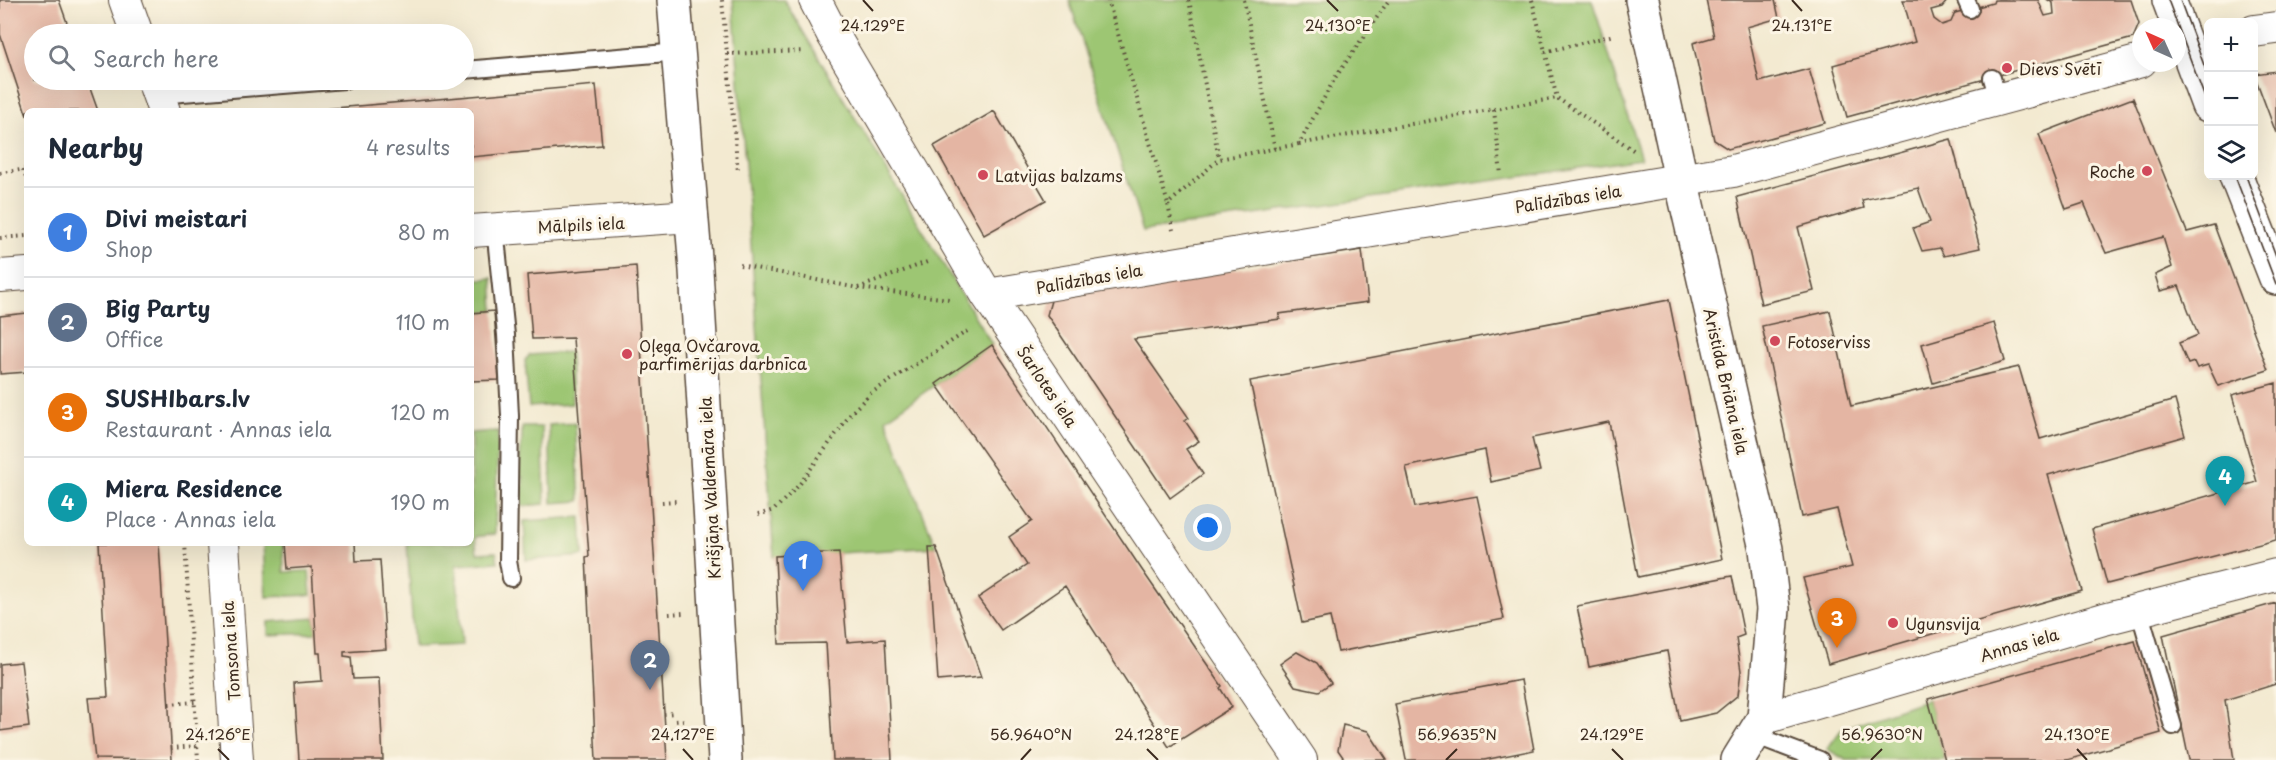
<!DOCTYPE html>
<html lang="en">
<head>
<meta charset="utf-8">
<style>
	body { margin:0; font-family:"Playpen Sans",sans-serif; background:#f6f6f7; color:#1f2937 }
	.controls { position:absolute; right:18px; top:18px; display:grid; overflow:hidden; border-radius:9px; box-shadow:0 6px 24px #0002 }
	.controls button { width:54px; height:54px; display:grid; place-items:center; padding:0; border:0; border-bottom:2px solid #e0e1e3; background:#fff; color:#1f2937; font:30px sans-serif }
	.compass { position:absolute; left:2132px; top:18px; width:54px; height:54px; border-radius:50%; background:#fff; box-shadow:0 6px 24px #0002; rotate:315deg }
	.you { position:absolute; left:1208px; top:528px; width:21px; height:21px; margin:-15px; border:4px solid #fff; border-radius:50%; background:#1a73e8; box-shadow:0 0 0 9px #1a73e833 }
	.badge { display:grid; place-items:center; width:39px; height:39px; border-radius:50%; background:#d1495b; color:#fff; font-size:20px; font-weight:700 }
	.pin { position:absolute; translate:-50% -50px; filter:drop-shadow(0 2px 3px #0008) }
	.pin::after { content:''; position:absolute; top:32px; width:21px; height:18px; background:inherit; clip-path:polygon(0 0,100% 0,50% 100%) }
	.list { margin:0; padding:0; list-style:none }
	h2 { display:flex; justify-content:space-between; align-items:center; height:78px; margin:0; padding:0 24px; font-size:26px }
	h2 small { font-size:20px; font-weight:400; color:#747a83 }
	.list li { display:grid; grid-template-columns:39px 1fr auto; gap:18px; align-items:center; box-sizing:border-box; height:90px; padding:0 24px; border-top:2px solid #e0e1e3 }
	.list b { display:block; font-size:22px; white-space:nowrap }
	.list p { margin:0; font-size:20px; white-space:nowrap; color:#747a83 }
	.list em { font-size:20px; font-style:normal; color:#747a83 }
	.icon { flex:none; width:33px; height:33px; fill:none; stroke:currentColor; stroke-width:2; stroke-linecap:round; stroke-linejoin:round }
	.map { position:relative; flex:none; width:2276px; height:760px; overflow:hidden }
	.search { position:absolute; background:#fff; box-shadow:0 6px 24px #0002; left:24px; top:24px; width:450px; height:66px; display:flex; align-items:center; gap:15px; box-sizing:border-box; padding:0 21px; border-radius:33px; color:#747a83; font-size:22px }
	.panel { position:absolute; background:#fff; box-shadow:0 6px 24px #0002; left:24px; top:108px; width:450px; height:438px; border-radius:9px }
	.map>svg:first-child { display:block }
	.green { fill:#9dc673; stroke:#6c7848; stroke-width:1.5 }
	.building { fill:#e4b5a3 }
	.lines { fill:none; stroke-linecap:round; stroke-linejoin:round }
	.lane-casing { stroke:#574739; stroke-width:20 }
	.street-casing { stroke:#574739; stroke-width:34 }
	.secondary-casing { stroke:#574739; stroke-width:36 }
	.primary-casing { stroke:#574739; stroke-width:36 }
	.path { stroke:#574739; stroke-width:4; stroke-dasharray:1.5 4.5; stroke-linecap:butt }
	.lane { stroke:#fff; stroke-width:16 }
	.street { stroke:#fff; stroke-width:32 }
	.secondary { stroke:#fff; stroke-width:33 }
	.primary { stroke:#fff; stroke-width:33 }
	.tram { stroke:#3b2a1e; stroke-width:1.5 }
	.ticks { fill:none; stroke:#3b2a1e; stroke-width:2 }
	.poi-dot { fill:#d1495b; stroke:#fcf5e5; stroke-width:2 }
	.labels { text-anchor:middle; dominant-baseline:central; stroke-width:6; stroke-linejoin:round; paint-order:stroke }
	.poi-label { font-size:16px; fill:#3b2a1e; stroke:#fcf5e5; text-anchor:start }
	.street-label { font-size:16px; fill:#3b2a1e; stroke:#fcf5e5 }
	.ticks-label { font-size:15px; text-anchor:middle; fill:#3b2a1e; stroke:#fcf5e5; stroke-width:6; stroke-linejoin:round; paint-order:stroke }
</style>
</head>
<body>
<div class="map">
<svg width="2276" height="760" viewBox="0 0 2276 760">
	<rect width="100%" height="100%" fill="#fcf5e5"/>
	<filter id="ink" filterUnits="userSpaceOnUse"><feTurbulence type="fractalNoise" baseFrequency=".0167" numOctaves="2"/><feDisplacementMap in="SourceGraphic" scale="12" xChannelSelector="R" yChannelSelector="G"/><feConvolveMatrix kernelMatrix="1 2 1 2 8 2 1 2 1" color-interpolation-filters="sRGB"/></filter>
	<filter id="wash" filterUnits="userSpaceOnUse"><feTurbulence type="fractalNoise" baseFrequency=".008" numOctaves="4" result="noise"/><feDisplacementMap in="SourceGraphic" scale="24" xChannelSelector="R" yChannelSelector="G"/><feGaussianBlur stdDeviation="1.35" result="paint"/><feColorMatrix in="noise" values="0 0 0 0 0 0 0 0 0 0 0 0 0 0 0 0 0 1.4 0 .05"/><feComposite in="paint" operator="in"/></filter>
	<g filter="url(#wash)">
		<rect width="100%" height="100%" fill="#f3ead1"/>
		<path class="green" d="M 733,0 L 784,0 L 992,345 L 886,419 L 936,547 L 774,557 Z
			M 1069,0 L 1592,0 L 1641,159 L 1143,231 Z
			M 492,278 L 494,311 L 471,313 L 471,280 Z
			M 570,352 L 572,404 L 529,407 L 525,360 L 530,355 Z
			M 575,423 L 580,501 L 552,503 L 549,425 Z
			M 522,427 L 542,427 L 545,504 L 522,506 L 523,477 L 516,477 L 519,474 C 519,458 523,442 522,427 Z
			M 498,431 L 495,534 L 475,537 L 477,553 L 496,552 L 498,562 L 456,565 L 462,645 L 414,647 L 407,543 L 471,543 L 471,433 Z
			M 581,517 L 583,556 L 526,560 L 524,521 Z
			M 263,543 L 283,543 L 284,572 L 309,571 L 311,595 L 266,597 Z
			M 315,618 L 316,633 L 268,635 L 268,622 Z
			M 1928,699 L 1945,760 L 1846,760 L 1827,749 L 1842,729 Z"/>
		<g id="blocks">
			<path class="building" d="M 0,0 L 59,0 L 71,34 L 34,34 L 34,80 L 87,80 L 98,111 L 27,111 L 27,116 L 0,34 Z
				M 1706,0 L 1775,0 L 1779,18 L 1747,27 L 1759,82 L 1809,69 L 1825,123 L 1728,149 L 1714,140 L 1693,43 L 1714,37 Z
				M 1903,0 L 1948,0 L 1942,7 L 1931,10 L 1934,19 L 1942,25 L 1951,22 L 1955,13 L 1993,3 L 1994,0 L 2038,0 L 2045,16 L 2054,14 L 2053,3 L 2048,0 L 2131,0 L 2139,24 L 2133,38 L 1847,117 L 1833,65 L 1915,42 Z
				M 2276,71 L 2276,133 L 2254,74 Z
				M 596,85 L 602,145 L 471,157 L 471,111 L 324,111 L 324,109 Z
				M 2133,98 L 2187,232 L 2214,225 L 2268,370 L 2218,386 L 2208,365 L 2197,368 L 2194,362 L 2188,364 L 2179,343 L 2198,335 L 2179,286 L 2160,291 L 2155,275 L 2172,267 L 2163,237 L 2106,253 L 2084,203 L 2066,209 L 2039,134 Z
				M 994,111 L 1046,200 L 984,235 L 934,146 Z
				M 1951,139 L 1980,248 L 1944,256 L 1940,248 L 1922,251 L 1913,228 L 1930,222 L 1918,188 L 1862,200 L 1864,208 L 1798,227 L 1814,291 L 1761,304 L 1737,197 Z
				M 1362,250 L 1368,302 L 1279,314 L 1280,319 L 1134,339 L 1189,418 L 1185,421 L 1199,441 L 1186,449 L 1203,474 L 1170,498 L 1047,315 L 1052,297 Z
				M 636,266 L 667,760 L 596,760 L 586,557 L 589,556 L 573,338 L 532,339 L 527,275 Z
				M 1669,300 L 1722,559 L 1638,577 L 1609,422 L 1532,438 L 1540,471 L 1491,482 L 1485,450 L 1406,467 L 1415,507 L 1477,496 L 1504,619 L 1338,652 L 1330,617 L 1302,623 L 1250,381 Z
				M 494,311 L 499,380 L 471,381 L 471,313 Z
				M 1830,311 L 1851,406 L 2019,367 L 2040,439 L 2175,400 L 2185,436 L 2048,475 L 2082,591 L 1828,664 L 1803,578 L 1852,567 L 1837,509 L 1802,517 L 1762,326 Z
				M 27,313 L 27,372 L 0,374 L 0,316 Z
				M 1994,323 L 2005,361 L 1933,383 L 1922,344 Z
				M 992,345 L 1142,570 L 1222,686 L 1220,688 L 1232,707 L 1169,747 L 1065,586 L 1001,630 L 978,598 L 1027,565 L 1009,537 L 1032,521 L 936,384 Z
				M 2276,383 L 2276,540 L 2107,584 L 2092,529 L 2257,482 L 2232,395 Z
				M 99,543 L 159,543 L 172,760 L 95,759 L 88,698 L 108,697 Z
				M 285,543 L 355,543 L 356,561 L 380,560 L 386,649 L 344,652 L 344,656 L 351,657 L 353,679 L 379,678 L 383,760 L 299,760 L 294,683 L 322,681 L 320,653 L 317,653 L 312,567 L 287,569 Z
				M 929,547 L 936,547 L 981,677 L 938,681 Z
				M 839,552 L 847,642 L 885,639 L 892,760 L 833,760 L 826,643 L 779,644 L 775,556 Z
				M 1732,576 L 1744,635 L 1736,638 L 1741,671 L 1738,695 L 1716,713 L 1680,721 L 1667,651 L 1589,667 L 1577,606 Z
				M 2276,603 L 2276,684 L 2225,700 L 2234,760 L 2189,760 L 2163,635 Z
				M 2135,641 L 2161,733 L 2067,760 L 1945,760 L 1928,699 Z
				M 1297,652 L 1317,663 L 1331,683 L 1319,691 L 1295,686 L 1280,664 Z
				M 21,662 L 29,727 L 0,731 L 0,664 Z
				M 1521,680 L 1534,750 L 1484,760 L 1406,760 L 1395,704 Z
				M 1343,725 L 1368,731 L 1387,760 L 1345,760 L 1338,750 Z"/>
		</g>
	</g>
	<g filter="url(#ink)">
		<use href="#blocks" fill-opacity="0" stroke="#574739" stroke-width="1.5"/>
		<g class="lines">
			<g class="lane-casing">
				<path id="lane" d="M 1966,0 L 1970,9
					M 464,70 L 679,52
					M 1992,78 L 1998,99
					M 158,95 L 345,80
					M 495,228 L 506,335 L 510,416 L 508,561 L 511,578
					M 2139,610 L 2173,726
					M 1754,735 L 1820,760"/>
			</g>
			<g class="street-casing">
				<path id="street" d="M 125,0 L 137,34
					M 815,0 L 832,33 L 987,295 L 1301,760
					M 2254,31 L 2276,28
					M 153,80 L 164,111
					M 471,231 L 692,216
					M 0,276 L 27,274
					M 987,295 L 1733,171 L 2141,61
					M 223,543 L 237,760
					M 1764,718 L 2104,619 L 2276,575"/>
			</g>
			<g class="secondary-casing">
				<path id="secondary" d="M 1642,0 L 1681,179 L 1766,549 L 1773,609 L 1764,718 L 1738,760
					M 2169,0 L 2208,105
					M 2236,176 L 2276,278"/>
			</g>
			<g class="primary-casing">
				<path id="primary" d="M 674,0 L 696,270 L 725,760"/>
			</g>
			<path class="path" d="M 722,0 L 738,172
				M 1108,0 L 1168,204
				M 1189,0 L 1219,159
				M 1244,0 L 1275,149
				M 1532,0 L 1557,98 L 1636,152
				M 1545,52 L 1614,35
				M 727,54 L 804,51
				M 1494,110 L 1501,175
				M 1299,144 L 1557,98
				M 23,170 L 27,180
				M 0,173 L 27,169
				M 1173,230 L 1168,204 L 1219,159 L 1299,144 L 1335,78 L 1389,0
				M 0,238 L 27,236
				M 740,265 L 858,288 L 949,299
				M 858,288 L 927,262
				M 662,502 L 677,501
				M 758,515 L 774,510 L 799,485 L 852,412 L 871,393 L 969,330
				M 185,543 L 198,760
				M 669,614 L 683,613
				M 169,704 L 195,702
				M 664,714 L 675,713
				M 676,721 L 687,720
				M 666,738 L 677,738
				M 171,748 L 197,746"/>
			<use href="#lane" class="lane"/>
			<use href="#street" class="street"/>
			<use href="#secondary" class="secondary"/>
			<use href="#primary" class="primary"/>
			<path class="tram" d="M 2168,0 L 2208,106
				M 2180,0 L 2208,76
				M 2235,176 L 2276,284
				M 2246,176 L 2276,256"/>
		</g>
	</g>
	<path class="ticks" d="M 863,0 L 873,11M 1327,0 L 1338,11M 1792,0 L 1802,11M 218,749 L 229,760M 683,749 L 693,760M 1147,749 L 1158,760M 1612,749 L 1623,760M 2077,749 L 2087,760M 1021,760 L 1031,749M 1446,760 L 1457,749M 1871,760 L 1882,749"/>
	<g class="poi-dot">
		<circle cx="2007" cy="68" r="6"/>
		<circle cx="2147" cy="171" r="6"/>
		<circle cx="983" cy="175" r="6"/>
		<circle cx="1775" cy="341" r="6"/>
		<circle cx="627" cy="354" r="6"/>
		<circle cx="1893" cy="623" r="6"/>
	</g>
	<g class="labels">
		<g class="poi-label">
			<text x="2019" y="68">Dievs Svētī</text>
			<text x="2135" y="171" text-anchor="end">Roche</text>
			<text x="995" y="175">Latvijas balzams</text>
			<text x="1787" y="341">Fotoserviss</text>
			<text x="639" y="345">Oļega Ovčarova<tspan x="639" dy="18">parfimērijas darbnīca</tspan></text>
			<text x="1905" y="623">Ugunsvija</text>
		</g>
		<g class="street-label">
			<text transform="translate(1568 198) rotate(-9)">Palīdzības iela</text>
			<text transform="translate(581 224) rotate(-3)">Mālpils iela</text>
			<text transform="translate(1089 278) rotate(-10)">Palīdzības iela</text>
			<text transform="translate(1727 381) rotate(77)">Aristida Briāna iela</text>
			<text transform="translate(1048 386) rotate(56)">Šarlotes iela</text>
			<text transform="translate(709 488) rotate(-93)">Krišjāņa Valdemāra iela</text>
			<text transform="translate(2019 644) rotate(-16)">Annas iela</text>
			<text transform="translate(230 651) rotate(-94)">Tomsona iela</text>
		</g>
	</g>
	<g class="ticks-label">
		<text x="1802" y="31">24.131°E</text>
		<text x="873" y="31">24.129°E</text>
		<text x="1338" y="31">24.130°E</text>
		<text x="218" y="740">24.126°E</text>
		<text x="683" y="740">24.127°E</text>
		<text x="1031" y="740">56.9640°N</text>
		<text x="1147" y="740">24.128°E</text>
		<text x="1457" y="740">56.9635°N</text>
		<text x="1612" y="740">24.129°E</text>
		<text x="1882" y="740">56.9630°N</text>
		<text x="2077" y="740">24.130°E</text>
	</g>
</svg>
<div class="controls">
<button>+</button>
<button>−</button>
<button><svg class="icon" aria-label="layers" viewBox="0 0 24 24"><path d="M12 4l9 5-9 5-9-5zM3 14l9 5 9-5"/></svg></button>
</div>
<svg class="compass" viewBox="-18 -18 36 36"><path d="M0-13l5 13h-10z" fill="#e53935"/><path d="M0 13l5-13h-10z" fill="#747a83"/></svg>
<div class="you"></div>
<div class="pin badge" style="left:803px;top:591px;background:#3f7fe0">1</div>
<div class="pin badge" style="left:650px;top:690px;background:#5c6f8a">2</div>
<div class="pin badge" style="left:1837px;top:648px;background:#e8710a">3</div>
<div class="pin badge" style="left:2225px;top:506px;background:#0f9aa8">4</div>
<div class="search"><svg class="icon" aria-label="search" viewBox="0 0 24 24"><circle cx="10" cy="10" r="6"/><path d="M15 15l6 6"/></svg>Search here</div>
<section class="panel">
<h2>Nearby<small>4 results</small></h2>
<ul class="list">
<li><span class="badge" style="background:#3f7fe0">1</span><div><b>Divi meistari</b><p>Shop</p></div><em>80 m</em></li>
<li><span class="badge" style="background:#5c6f8a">2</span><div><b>Big Party</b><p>Office</p></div><em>110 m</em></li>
<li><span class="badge" style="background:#e8710a">3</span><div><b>SUSHIbars.lv</b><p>Restaurant · Annas iela</p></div><em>120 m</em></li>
<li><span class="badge" style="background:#0f9aa8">4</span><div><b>Miera Residence</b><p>Place · Annas iela</p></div><em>190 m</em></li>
</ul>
</section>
</div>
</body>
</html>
